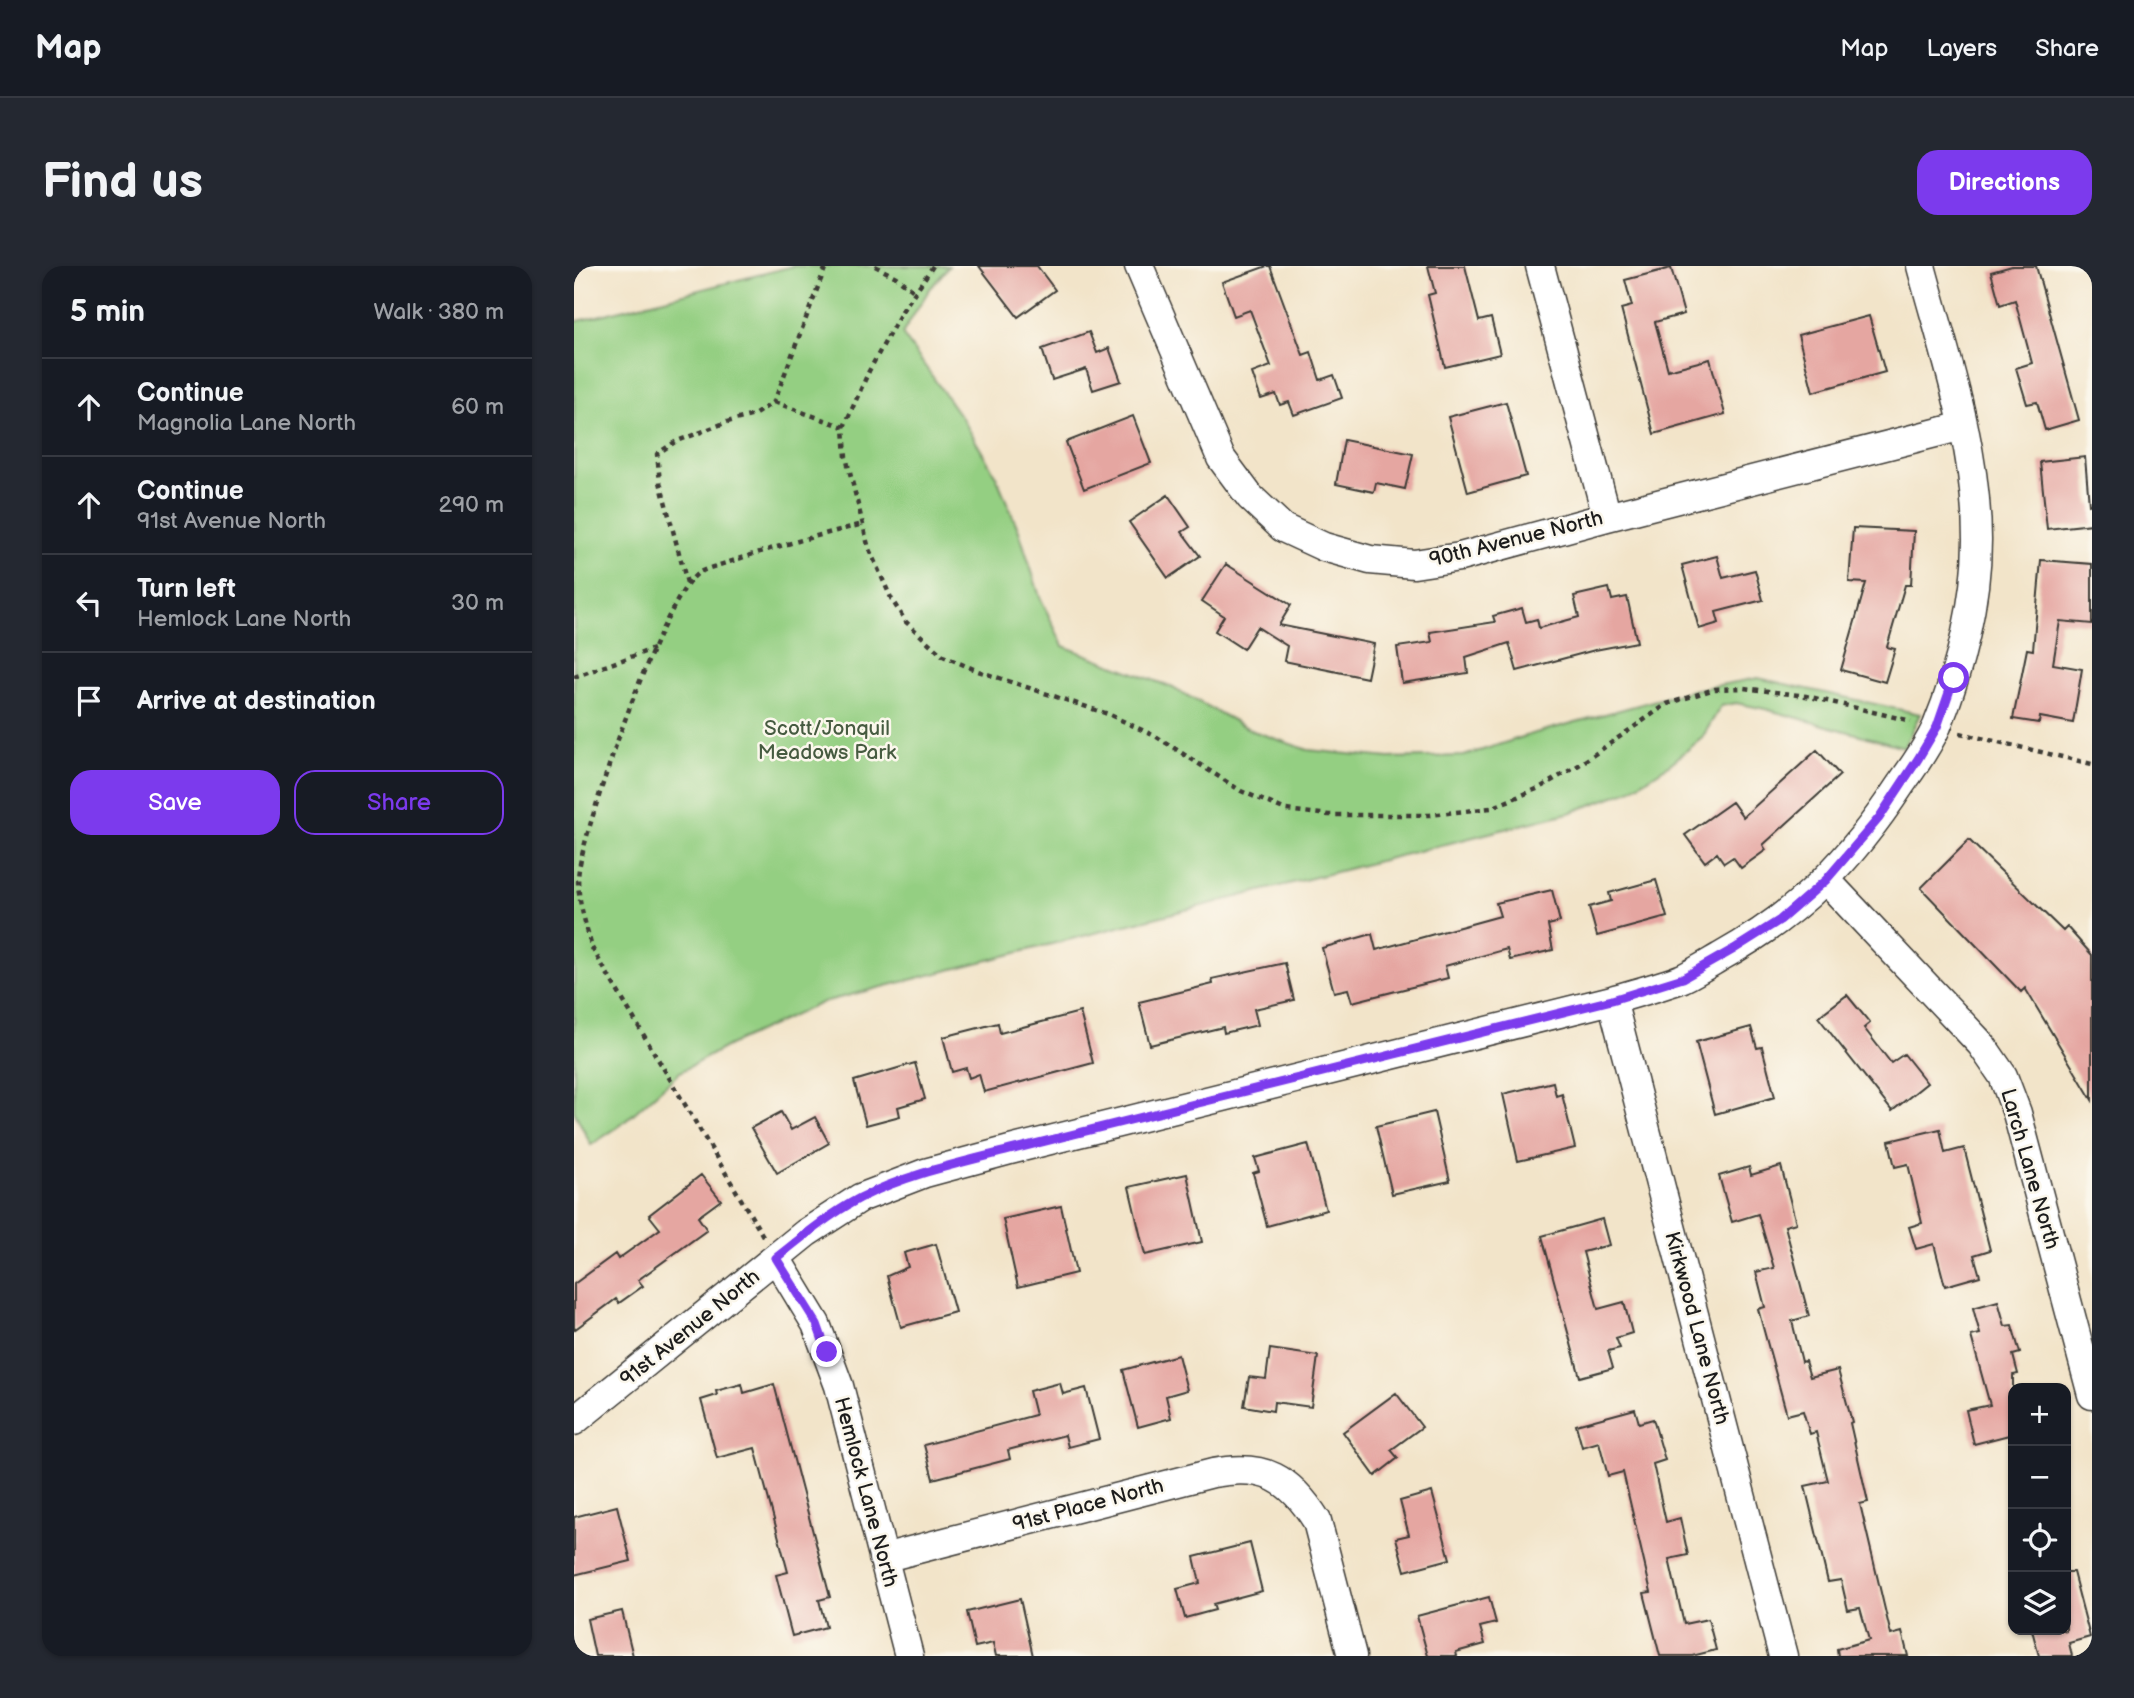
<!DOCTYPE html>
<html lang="en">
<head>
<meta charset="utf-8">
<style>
	body { margin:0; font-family:"Balsamiq Sans",sans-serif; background:#242831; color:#f1f3f6 }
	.controls { position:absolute; right:21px; bottom:21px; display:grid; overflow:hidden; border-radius:14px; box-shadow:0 2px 5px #0004 }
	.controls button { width:63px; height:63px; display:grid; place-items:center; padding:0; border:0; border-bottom:2px solid #363941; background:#171b24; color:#f1f3f6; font:35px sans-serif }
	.stop { position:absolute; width:21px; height:21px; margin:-16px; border:5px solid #7c3aed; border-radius:50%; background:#fff }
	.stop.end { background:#7c3aed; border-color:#fff; box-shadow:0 2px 7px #0008 }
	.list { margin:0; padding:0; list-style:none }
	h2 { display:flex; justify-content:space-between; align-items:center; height:91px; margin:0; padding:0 28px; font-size:30px }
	h2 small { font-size:23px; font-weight:400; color:#9ea1a6 }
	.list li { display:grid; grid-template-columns:46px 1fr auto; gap:21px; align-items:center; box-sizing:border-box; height:98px; padding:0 28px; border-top:2px solid #363941 }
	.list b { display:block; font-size:26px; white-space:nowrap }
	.list p { margin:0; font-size:23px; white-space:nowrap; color:#9ea1a6 }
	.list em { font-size:23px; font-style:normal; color:#9ea1a6 }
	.actions { display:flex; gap:14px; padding:21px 28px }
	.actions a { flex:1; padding:16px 0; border:2px solid #7c3aed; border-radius:21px; text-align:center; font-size:24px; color:#7c3aed }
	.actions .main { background:#7c3aed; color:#fff }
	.icon { flex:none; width:38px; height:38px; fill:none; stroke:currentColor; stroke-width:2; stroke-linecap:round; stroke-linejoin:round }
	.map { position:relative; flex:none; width:1518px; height:1390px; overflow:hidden; border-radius:21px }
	header { display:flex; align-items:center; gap:42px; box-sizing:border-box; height:98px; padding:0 35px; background:#171b24; border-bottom:2px solid #363941 }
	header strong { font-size:33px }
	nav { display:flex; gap:38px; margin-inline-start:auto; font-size:24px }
	.intro { display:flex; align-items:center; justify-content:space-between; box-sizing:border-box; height:168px; padding:0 42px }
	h1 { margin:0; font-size:49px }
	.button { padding:18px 32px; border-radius:21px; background:#7c3aed; color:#fff; font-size:24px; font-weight:700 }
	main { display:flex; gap:42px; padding:0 42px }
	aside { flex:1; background:#171b24; border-radius:21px; box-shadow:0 2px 5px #0004 }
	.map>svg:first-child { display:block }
	.green { fill:#94cf82; stroke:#58764f; stroke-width:2 }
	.building { fill:#e5a6a1 }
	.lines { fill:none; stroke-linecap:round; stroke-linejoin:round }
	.minor-casing { stroke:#3c3a36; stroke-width:31 }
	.path { stroke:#3c3a36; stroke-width:4.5; stroke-dasharray:5 5; stroke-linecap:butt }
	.minor { stroke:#fff; stroke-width:28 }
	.route { stroke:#7c3aed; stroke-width:9 }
	.labels { text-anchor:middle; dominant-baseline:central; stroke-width:5; stroke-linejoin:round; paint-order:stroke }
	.street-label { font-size:21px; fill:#1c1c1c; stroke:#fbf7ec }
	.park-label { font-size:21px; fill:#465b40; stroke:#fbf7ec }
</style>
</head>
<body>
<header>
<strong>Map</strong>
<nav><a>Map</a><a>Layers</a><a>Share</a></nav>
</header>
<div class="intro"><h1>Find us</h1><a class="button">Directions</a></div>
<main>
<aside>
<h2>5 min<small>Walk · 380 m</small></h2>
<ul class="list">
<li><svg class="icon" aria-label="ahead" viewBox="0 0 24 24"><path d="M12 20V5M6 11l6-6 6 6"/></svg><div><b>Continue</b><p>Magnolia Lane North</p></div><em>60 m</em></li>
<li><svg class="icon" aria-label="ahead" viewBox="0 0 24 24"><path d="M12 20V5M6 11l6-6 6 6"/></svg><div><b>Continue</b><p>91st Avenue North</p></div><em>290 m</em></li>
<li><svg class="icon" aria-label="left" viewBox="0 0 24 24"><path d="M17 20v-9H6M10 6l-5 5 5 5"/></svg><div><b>Turn left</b><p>Hemlock Lane North</p></div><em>30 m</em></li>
<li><svg class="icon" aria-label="arrive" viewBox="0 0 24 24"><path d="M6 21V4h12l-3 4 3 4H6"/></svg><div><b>Arrive at destination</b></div></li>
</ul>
<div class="actions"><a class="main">Save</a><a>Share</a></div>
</aside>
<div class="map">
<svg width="1518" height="1390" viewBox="0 0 1518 1390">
	<rect width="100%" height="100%" fill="#fbf7ec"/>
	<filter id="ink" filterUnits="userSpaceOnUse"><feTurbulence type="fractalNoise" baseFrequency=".0143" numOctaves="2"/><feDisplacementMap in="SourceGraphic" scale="14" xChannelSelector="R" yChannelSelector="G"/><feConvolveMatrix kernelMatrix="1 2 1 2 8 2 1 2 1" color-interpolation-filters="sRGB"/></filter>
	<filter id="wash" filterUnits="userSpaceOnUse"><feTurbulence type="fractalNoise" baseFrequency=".00686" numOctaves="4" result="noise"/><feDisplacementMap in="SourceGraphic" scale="28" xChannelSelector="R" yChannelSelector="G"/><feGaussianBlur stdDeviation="1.57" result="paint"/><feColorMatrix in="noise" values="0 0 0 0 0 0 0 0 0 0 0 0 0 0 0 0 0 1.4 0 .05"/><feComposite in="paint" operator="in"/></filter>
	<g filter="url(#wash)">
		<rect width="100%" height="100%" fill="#f2e4c9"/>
		<path class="green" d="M 219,0 L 375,0 L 355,24 L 328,68 L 390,155 L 422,210 L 445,265 L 466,331 L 489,380 L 597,421 L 679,465 L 734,484 L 815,492 L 890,490 L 958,468 L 1119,424 L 1184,412 L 1346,448 L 1330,481 L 1191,443 L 1162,437 L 1147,440 L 1128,472 L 1096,498 L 1056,524 L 998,546 L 249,736 L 153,780 L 106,806 L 47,859 L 17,879 L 0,845 L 0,56 Z"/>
		<g id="blocks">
			<path class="building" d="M 405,0 L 463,0 L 481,24 L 444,51 Z
				M 693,0 L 696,0 L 729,89 L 737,86 L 746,114 L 760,109 L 768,132 L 720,149 L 715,136 L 706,139 L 702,128 L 687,133 L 678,107 L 697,100 L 676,44 L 660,50 L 648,16 Z
				M 854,0 L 891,0 L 905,55 L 917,52 L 926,88 L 871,101 L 854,29 L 861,27 Z
				M 1438,0 L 1462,0 L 1505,154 L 1471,164 L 1463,136 L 1453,138 L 1442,102 L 1458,97 L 1441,34 L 1426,39 L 1417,6 Z
				M 1097,2 L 1110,48 L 1081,56 L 1094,104 L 1136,93 L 1151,148 L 1080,168 L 1047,43 L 1058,40 L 1051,14 Z
				M 1295,50 L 1311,106 L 1239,126 L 1224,69 Z
				M 515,66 L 523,87 L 535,82 L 547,115 L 519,124 L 512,103 L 478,114 L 468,83 Z
				M 932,136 L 952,210 L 894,226 L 874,151 Z
				M 559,150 L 577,197 L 510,223 L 492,176 Z
				M 770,174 L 839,188 L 831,223 L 802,217 L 800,226 L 762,218 Z
				M 1511,191 L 1515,239 L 1518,238 L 1518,258 L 1473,263 L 1466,196 Z
				M 594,229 L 616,261 L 608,266 L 626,290 L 594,312 L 555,256 Z
				M 1279,262 L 1340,265 L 1337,319 L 1331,319 L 1313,381 L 1321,383 L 1311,416 L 1267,404 L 1292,317 L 1275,316 Z
				M 1143,290 L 1149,312 L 1181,304 L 1189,334 L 1142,346 L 1145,357 L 1125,363 L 1108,299 Z
				M 1467,294 L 1518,298 L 1518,358 L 1486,355 L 1479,398 L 1508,403 L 1499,457 L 1466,451 L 1465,457 L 1439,453 L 1453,383 L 1459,384 Z
				M 652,298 L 717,339 L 705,359 L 800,378 L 793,412 L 710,395 L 713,380 L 683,361 L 669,383 L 641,365 L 650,350 L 628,335 Z
				M 1035,322 L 1038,334 L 1053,331 L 1063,376 L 1021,384 L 943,405 L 935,377 L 892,391 L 894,407 L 828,417 L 823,381 L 858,376 L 856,366 L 921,356 L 919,350 L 948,342 L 952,356 L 963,353 L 965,362 L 1005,351 L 1000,330 Z
				M 1243,484 L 1266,509 L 1189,579 L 1192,584 L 1167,602 L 1159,591 L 1150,597 L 1143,587 L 1131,596 L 1111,569 L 1158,536 L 1169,551 Z
				M 1395,574 L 1489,665 L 1493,661 L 1518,689 L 1518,834 L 1451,722 L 1447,726 L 1347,622 Z
				M 1082,614 L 1093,651 L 1023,670 L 1015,641 L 1037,635 L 1035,627 Z
				M 978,624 L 986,656 L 974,659 L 979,684 L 936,694 L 933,683 L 871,700 L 874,712 L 778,736 L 774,723 L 760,726 L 748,682 L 798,668 L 802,684 L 926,650 L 922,637 Z
				M 711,697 L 720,734 L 680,743 L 684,759 L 650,767 L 649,761 L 576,779 L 565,736 L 639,718 L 638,713 Z
				M 1273,729 L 1296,757 L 1290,762 L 1317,797 L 1330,788 L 1353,817 L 1318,845 L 1244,751 Z
				M 506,746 L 519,797 L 410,826 L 405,808 L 395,812 L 392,802 L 378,806 L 369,771 L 424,757 L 426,767 Z
				M 1177,761 L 1183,782 L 1188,781 L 1201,831 L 1141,848 L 1122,776 Z
				M 341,797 L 351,833 L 324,841 L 326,850 L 292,859 L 280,815 Z
				M 979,816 L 982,830 L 988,828 L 1001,882 L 944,895 L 929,828 Z
				M 207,846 L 217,864 L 241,851 L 255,877 L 203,907 L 177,862 Z
				M 860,846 L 876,915 L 818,928 L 802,860 Z
				M 1366,863 L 1371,887 L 1390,882 L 1416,984 L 1400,989 L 1406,1010 L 1371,1020 L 1360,978 L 1342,983 L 1335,961 L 1348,957 L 1334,898 L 1321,901 L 1315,875 Z
				M 734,878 L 752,944 L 693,960 L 679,907 L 685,905 L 681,892 Z
				M 1207,900 L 1222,957 L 1211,960 L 1235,1050 L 1218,1055 L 1228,1096 L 1231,1095 L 1236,1111 L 1264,1104 L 1278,1156 L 1276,1157 L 1294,1236 L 1286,1238 L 1317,1369 L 1328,1366 L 1334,1390 L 1264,1390 L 1263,1383 L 1295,1374 L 1286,1342 L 1274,1344 L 1267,1314 L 1254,1316 L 1231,1220 L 1254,1215 L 1242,1166 L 1236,1168 L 1229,1145 L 1213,1149 L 1184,1043 L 1191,1041 L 1182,1006 L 1200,1002 L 1184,948 L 1158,956 L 1145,910 L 1175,901 L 1177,909 Z
				M 613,908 L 628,976 L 571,989 L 555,921 Z
				M 127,909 L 147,934 L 124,951 L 133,964 L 64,1014 L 69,1020 L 45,1037 L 42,1033 L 0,1064 L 0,1018 L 41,988 L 44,993 L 86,963 L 75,949 Z
				M 487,940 L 502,1007 L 444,1021 L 429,953 Z
				M 1028,953 L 1035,979 L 1009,986 L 1024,1043 L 1050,1036 L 1058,1067 L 1042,1072 L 1046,1082 L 1034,1085 L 1039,1102 L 1006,1111 L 968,970 Z
				M 362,978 L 381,1046 L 327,1061 L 313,1010 L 334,1001 L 330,987 Z
				M 1424,1035 L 1431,1060 L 1438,1059 L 1446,1087 L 1439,1089 L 1444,1108 L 1439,1109 L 1439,1168 L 1400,1178 L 1392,1144 L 1416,1139 L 1397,1070 L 1406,1068 L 1399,1042 Z
				M 696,1083 L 744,1090 L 737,1141 L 700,1136 L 699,1145 L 670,1140 L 675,1111 L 692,1113 Z
				M 604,1089 L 613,1124 L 592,1130 L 597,1152 L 564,1161 L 549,1104 Z
				M 486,1117 L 489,1128 L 512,1122 L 525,1173 L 494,1181 L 491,1169 L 434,1184 L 436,1193 L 359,1213 L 350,1179 L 461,1149 L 455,1125 Z
				M 168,1118 L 170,1127 L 200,1118 L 256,1331 L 245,1334 L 252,1361 L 218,1370 L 202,1309 L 214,1306 L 181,1182 L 143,1192 L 127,1134 L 143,1129 L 142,1125 Z
				M 822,1127 L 848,1161 L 817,1184 L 824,1192 L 801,1210 L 769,1166 Z
				M 1061,1143 L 1065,1157 L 1079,1153 L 1091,1194 L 1079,1198 L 1092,1256 L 1106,1252 L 1114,1289 L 1095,1293 L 1110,1358 L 1134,1353 L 1142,1384 L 1118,1390 L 1086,1390 L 1070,1327 L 1077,1326 L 1049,1206 L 1034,1210 L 1025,1176 L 1008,1181 L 1002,1159 Z
				M 858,1226 L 876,1293 L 831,1305 L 822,1272 L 835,1269 L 826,1235 Z
				M 43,1240 L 57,1295 L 0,1309 L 0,1251 Z
				M 676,1277 L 688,1325 L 639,1338 L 641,1344 L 611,1352 L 603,1323 L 626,1317 L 620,1291 Z
				M 1492,1306 L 1499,1306 L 1516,1371 L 1495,1377 L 1498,1390 L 1465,1390 L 1458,1364 L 1491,1364 L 1492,1366 Z
				M 915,1331 L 922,1357 L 906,1361 L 911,1378 L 882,1386 L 883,1390 L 854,1390 L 843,1350 Z
				M 446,1333 L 459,1390 L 422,1390 L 419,1377 L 401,1381 L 393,1346 Z
				M 48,1345 L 59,1390 L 21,1390 L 13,1353 Z"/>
		</g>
	</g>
	<g filter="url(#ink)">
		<use href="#blocks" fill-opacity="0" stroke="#3c3a36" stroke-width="2"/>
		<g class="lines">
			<g class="minor-casing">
				<path id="minor" d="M 565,0 L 647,192 L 676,231 L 709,262 L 750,281 L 796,294 L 840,298 L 886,291 L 1033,251 L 1389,160
					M 966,0 L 1033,251
					M 1252,614 L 1407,778 L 1429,810 L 1443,847 L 1518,1129
					M 1038,734 L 1209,1390
					M 202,992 L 242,1058 L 265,1120 L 335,1390
					M 0,1155 L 232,967 L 286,932 L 351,907 L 436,884 L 1038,734 C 1061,727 1086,721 1109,712 C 1121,706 1134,698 1146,691 C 1226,647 1277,594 1327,518 C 1340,500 1354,480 1363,460 C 1386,404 1403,334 1403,274 C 1403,181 1371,89 1347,0
					M 309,1292 L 639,1207 C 690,1197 716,1212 743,1255 L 778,1390"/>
			</g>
			<path class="path" d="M 301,0 L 322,11 L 341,26
				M 359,0 L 328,45 L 295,105 L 270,161 L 272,191 L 295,283 L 318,334 L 332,356 L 369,390 L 404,405 L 534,448 L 583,471 L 667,525 L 712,544 L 755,549 L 856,549 L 917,542 L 965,522 L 1005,499 L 1093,438 L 1141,423 L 1170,422 L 1232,430 L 1337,455
				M 200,136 L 270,161
				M 113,317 L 86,216 L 83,188 L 101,176 L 153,156 L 180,149 L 200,136 L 252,0
				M 0,411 L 79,383
				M 1386,467 L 1518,498
				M 189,970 L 18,682 C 12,658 1,628 5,603 C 13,555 89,327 126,306 C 136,301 150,298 161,294 C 203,280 246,269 289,258"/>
			<use href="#minor" class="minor"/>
		</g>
	</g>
	<g class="lines" filter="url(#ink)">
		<path class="route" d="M 253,1086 L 243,1058 L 202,992 C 228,971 256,948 286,932 C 333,908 386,897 436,884 L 1038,734 L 1109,712 L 1160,683 L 1206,654 L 1252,614 L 1305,552 L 1344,493 L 1363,461 L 1380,412"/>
	</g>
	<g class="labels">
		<g class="street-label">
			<text transform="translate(942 273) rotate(-14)">90th Avenue North</text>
			<text transform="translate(1456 903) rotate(74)">Larch Lane North</text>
			<text transform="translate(116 1062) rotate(-39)">91st Avenue North</text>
			<text transform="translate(1123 1062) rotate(75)">Kirkwood Lane North</text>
			<text transform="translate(292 1226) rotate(75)">Hemlock Lane North</text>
			<text transform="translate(514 1239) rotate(-15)">91st Place North</text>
		</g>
		<g class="park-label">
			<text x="253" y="462">Scott/Jonquil<tspan x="253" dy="24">Meadows Park</tspan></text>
		</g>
	</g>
</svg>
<div class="controls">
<button>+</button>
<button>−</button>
<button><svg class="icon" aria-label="locate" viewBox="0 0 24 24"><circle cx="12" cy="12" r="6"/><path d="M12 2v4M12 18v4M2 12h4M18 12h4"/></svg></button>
<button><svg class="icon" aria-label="layers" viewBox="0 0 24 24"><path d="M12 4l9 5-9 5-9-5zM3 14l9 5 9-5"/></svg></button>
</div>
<div class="stop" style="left:1380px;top:412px"></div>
<div class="stop end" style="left:253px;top:1086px"></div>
</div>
</main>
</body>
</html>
